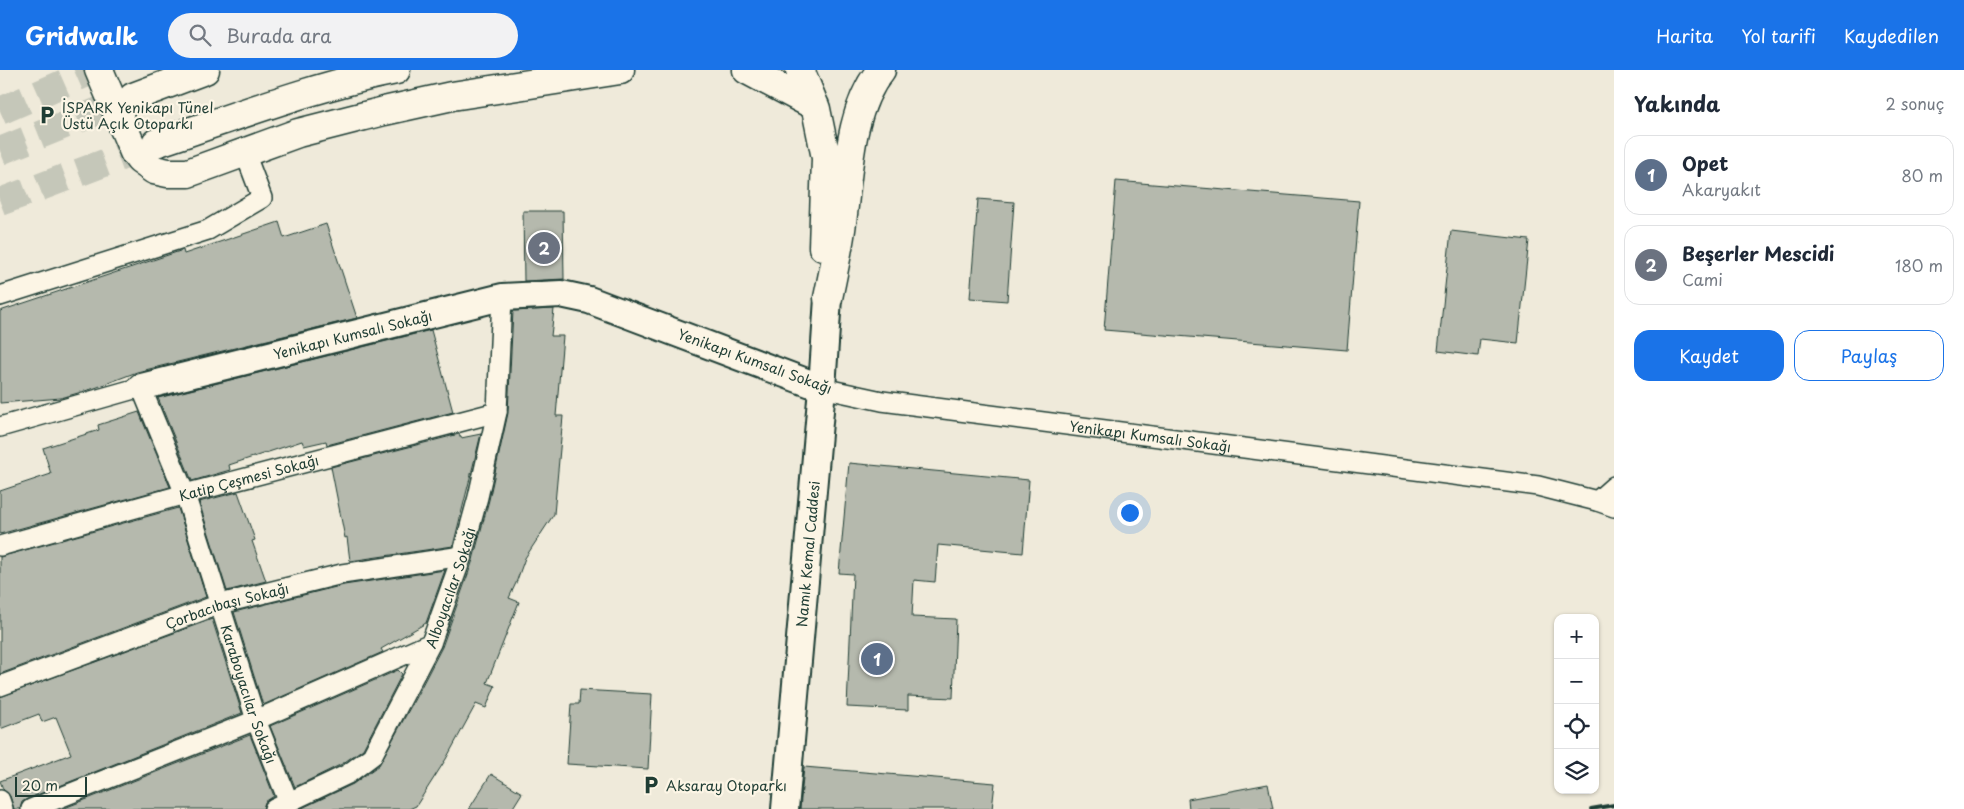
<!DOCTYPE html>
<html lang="tr">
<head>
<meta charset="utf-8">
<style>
	body { margin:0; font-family:"Playpen Sans",sans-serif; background:#f2f2f3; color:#1f2937 }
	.controls { position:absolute; right:15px; bottom:15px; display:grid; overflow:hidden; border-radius:10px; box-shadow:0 1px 4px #0004 }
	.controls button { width:45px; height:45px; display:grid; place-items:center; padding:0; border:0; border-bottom:1px solid #e0e1e3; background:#fff; color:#1f2937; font:25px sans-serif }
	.scale { position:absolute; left:15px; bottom:12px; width:72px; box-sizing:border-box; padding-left:5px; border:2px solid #1f3d34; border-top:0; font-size:14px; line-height:18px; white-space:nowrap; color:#1f3d34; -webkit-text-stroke:4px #fcf5e5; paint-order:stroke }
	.you { position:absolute; left:1129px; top:442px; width:18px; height:18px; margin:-12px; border:4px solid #fff; border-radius:50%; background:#1a73e8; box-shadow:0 0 0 8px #1a73e833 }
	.badge { display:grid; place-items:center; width:32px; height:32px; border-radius:50%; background:#1a73e8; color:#fff; font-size:16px; font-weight:700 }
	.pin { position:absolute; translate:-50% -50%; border:2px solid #fff; box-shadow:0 1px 5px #0006 }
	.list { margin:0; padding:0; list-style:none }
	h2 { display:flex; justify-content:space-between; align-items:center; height:65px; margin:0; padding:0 20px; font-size:21px }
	h2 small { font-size:16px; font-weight:400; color:#747a83 }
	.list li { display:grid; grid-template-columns:32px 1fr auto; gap:15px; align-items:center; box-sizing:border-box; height:80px; margin:0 10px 10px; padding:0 10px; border:1px solid #e0e1e3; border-radius:15px }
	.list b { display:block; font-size:19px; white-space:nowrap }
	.list p { margin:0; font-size:16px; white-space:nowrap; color:#747a83 }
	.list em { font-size:16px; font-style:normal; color:#747a83 }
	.actions { display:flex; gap:10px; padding:15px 20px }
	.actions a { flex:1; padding:11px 0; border:1px solid #1a73e8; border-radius:15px; text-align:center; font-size:18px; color:#1a73e8 }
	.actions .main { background:#1a73e8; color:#fff }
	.icon { flex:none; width:28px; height:28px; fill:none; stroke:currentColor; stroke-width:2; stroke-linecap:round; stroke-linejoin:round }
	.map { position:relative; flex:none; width:1614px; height:739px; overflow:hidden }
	header { display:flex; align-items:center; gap:30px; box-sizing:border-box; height:70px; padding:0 25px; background:#1a73e8; color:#fff }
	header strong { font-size:24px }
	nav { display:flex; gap:28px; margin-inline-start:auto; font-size:18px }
	.search { width:350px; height:45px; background:#f2f2f3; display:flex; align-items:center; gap:12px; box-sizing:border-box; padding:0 18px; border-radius:28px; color:#747a83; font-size:19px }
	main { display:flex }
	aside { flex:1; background:#fff }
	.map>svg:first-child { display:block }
	.building { fill:#b5b9ad; stroke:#1f3d34 }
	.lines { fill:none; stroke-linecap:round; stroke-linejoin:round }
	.primary-tunnel { stroke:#c5c7b9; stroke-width:28; stroke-dasharray:28 14; stroke-linecap:butt }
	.highway-tunnel { stroke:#c5c7b9; stroke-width:28; stroke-dasharray:28 14; stroke-linecap:butt }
	.street-casing { stroke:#1f3d34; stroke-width:22 }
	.secondary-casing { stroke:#1f3d34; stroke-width:30 }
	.primary-casing { stroke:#1f3d34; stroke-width:31 }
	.highway-casing { stroke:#1f3d34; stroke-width:31 }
	.street { stroke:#fcf5e5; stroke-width:19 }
	.secondary { stroke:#fcf5e5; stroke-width:26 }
	.primary { stroke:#fcf5e5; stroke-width:28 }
	.highway { stroke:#fcf5e5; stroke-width:28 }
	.rail { stroke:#1f3d34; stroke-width:4 }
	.labels { text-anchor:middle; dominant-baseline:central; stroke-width:4.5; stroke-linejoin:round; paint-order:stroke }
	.poi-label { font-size:14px; fill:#1f3d34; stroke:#fcf5e5; text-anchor:start }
	.street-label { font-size:14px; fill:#1f3d34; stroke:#fcf5e5 }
</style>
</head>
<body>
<header>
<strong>Gridwalk</strong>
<div class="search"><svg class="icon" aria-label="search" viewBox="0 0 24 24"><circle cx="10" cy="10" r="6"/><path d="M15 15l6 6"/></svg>Burada ara</div>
<nav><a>Harita</a><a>Yol tarifi</a><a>Kaydedilen</a></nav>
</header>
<main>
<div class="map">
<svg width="1614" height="739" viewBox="0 0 1614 739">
	<rect width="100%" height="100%" fill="#efeada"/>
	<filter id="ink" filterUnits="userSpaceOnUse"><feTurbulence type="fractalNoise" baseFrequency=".02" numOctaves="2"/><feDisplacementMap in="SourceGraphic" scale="10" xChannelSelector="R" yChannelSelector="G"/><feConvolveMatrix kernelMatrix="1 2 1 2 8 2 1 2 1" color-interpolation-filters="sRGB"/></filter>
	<g filter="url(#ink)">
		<path class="building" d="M 1116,111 L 1359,131 L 1347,280 L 1104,260 Z
			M 978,129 L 1014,132 L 1007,231 L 970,228 Z
			M 523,141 L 563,141 L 564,209 L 524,211 Z
			M 279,152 L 284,168 L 326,154 L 357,248 L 137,302 L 95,318 L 61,328 L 0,333 L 0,241 L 183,180 L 184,184 Z
			M 1451,161 L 1529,170 L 1518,273 L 1480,269 L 1478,286 L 1438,281 Z
			M 554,239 L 551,266 L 563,266 L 556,346 L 563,346 L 554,444 L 525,488 L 516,513 L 509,528 L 519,532 L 487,613 L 495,616 L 486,638 L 476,634 L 446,689 L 416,736 L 409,739 L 300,739 L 353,714 L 379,695 L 418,623 L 442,577 L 473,490 L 489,430 L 508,343 L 513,241 Z
			M 431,260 L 453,342 L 327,375 L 326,371 L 304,376 L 302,371 L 229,395 L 230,400 L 192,411 L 158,328 Z
			M 139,342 L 170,417 L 0,464 L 0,421 L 51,404 L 43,378 L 99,360 L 98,355 Z
			M 459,364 L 461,368 L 481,364 L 453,476 L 350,491 L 347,467 L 345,468 L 331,397 Z
			M 849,393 L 1029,410 L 1023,483 L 938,475 L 935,512 L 914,510 L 912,547 L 956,549 L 953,628 L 908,626 L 908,640 L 847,637 L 853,504 L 839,503 Z
			M 238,422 L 255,470 L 252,471 L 266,511 L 227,521 L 199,432 Z
			M 178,438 L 206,527 L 0,604 L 0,487 Z
			M 445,500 L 426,553 L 381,579 L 383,582 L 263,635 L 234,542 L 344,515 Z
			M 212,549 L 242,643 L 27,729 L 22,732 L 20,739 L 14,739 L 10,726 L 3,719 L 0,711 L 71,684 L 56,647 L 42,652 L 39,644 L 0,659 L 0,627 Z
			M 398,600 L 402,604 L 363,679 L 342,694 L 295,717 L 270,656 Z
			M 580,620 L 652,624 L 648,699 L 567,694 L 571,634 L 579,634 Z
			M 250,665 L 274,726 L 265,732 L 263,739 L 62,739 Z
			M 804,697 L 995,713 L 992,739 L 800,739 Z
			M 491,704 L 522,723 L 512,739 L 469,739 Z
			M 1268,714 L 1273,739 L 1189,739 L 1188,729 Z"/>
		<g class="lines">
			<path class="primary-tunnel" d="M 0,132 L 155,74"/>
			<path class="highway-tunnel" d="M 0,41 L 94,0
				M 0,81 L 133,27"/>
			<g class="street-casing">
				<g id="street">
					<path d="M 0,226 L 208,160 L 262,128 L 245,83"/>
					<path id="s1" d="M 822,318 L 882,331 L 1538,416 L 1597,431 L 1614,437"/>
					<path id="s2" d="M 0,357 L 141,317 L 185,424 L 256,650 L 289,733"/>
					<path d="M 1597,431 L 1614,416"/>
					<path id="s3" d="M 0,476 L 185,424 L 497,342"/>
					<path id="s4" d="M 0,616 L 220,534 L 342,504 L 462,486"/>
					<path d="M 0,730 L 3,739"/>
					<path d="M 31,739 L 256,650 L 431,573"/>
					<path id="s5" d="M 274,739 L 348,704 L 372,686 L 431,573 L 462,486 L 478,427 L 497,342 L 502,227"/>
				</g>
			</g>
			<g class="secondary-casing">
				<g id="secondary">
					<path id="s6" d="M 141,317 L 502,227 L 561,224 L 589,230 L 822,318"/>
					<path id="s7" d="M 785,739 L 822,318 L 828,228"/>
				</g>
			</g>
			<g class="primary-casing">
				<path id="primary" d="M 99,0 L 134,82 L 140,90 L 154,100 L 168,103 L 188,103 L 298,63 L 384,41 L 452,26 L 620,0
					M 747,0 L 815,36
					M 800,0 L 816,39 L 826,88 L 823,177
					M 156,73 C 235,47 314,16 396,0
					M 828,228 C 833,203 839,177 842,152 C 849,101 848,42 881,0"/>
			</g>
			<g class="highway-casing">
				<path id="highway" d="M 133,27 L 205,0"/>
			</g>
			<use href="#street" class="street"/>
			<use href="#secondary" class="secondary"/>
			<use href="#primary" class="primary"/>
			<use href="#highway" class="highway"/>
			<path class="rail" d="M 1591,739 L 1614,735"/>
		</g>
	</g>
	<defs>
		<g id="parking-bare" transform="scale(1.5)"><path d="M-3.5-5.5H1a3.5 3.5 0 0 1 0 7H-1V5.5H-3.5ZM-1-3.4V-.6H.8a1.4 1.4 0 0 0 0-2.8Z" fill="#1f3d34" stroke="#fcf5e5" stroke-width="2.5" paint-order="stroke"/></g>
	</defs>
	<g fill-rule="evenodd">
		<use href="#parking-bare" x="47" y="45"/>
		<use href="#parking-bare" x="651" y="715"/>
	</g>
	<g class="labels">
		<g class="poi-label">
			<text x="62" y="37">İSPARK Yenikapı Tünel<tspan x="62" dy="16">Üstü Açık Otoparkı</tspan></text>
			<text x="666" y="715">Aksaray Otoparkı</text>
		</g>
		<g class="street-label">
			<text stroke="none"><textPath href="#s6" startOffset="218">Yenikapı Kumsalı Sokağı</textPath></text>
			<text transform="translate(755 291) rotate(20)">Yenikapı Kumsalı Sokağı</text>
			<text stroke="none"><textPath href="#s1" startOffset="332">Yenikapı Kumsalı Sokağı</textPath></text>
			<text stroke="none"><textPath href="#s3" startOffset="258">Katip Çeşmesi Sokağı</textPath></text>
			<text stroke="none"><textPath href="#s7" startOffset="256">Namık Kemal Caddesi</textPath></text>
			<text stroke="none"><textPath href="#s5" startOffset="298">Alboyacılar Sokağı</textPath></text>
			<text stroke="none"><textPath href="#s4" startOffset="241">Çorbacıbaşı Sokağı</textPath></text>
			<text stroke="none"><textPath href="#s2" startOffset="472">Karaboyacılar Sokağı</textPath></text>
		</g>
	</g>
</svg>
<div class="controls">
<button>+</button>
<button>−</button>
<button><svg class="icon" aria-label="locate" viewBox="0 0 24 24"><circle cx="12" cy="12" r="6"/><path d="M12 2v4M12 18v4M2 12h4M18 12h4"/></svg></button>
<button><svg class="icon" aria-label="layers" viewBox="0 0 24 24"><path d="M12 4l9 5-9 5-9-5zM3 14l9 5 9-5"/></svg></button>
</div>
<div class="scale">20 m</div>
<div class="you"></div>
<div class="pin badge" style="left:877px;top:589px;background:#5c6f8a">1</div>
<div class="pin badge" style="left:544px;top:178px;background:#6b7280">2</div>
</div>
<aside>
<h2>Yakında<small>2 sonuç</small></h2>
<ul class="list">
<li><span class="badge" style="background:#5c6f8a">1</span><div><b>Opet</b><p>Akaryakıt</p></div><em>80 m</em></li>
<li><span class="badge" style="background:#6b7280">2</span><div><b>Beşerler Mescidi</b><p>Cami</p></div><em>180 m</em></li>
</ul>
<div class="actions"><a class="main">Kaydet</a><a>Paylaş</a></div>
</aside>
</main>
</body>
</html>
